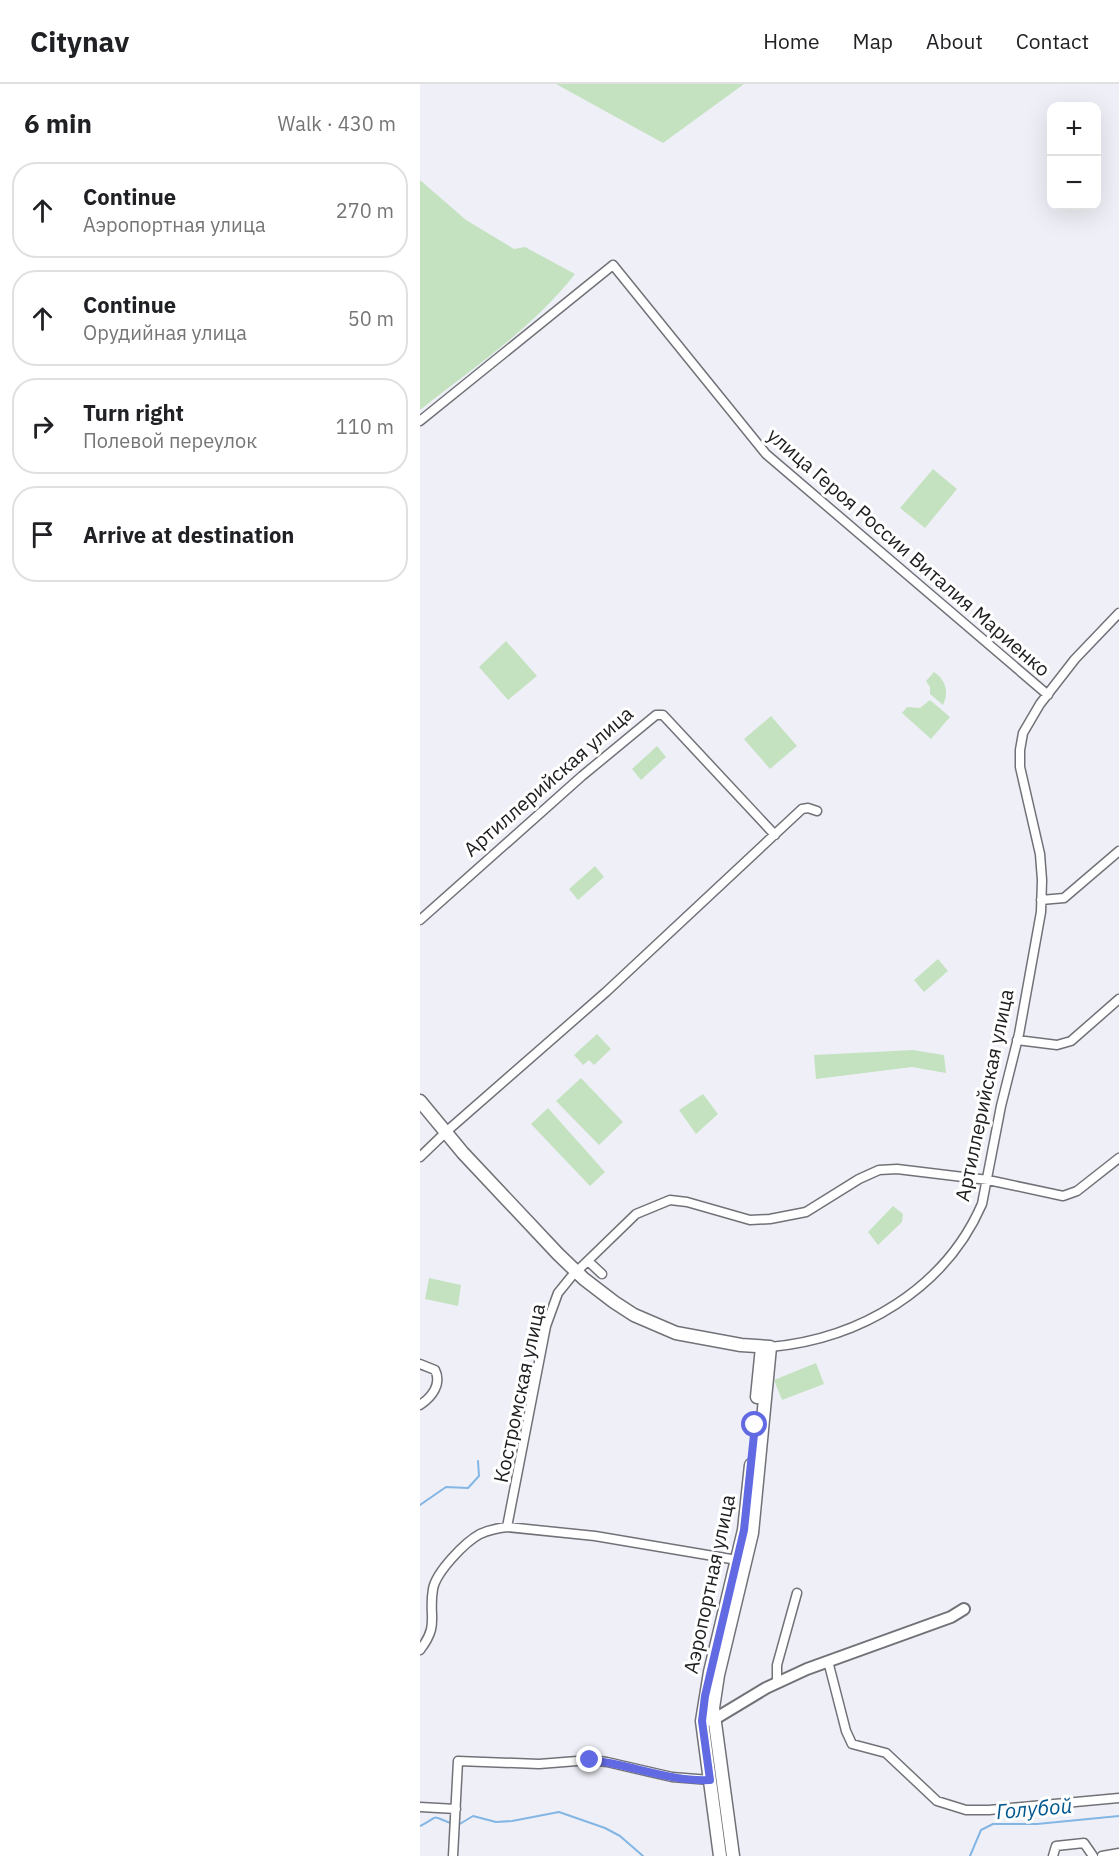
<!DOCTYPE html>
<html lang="en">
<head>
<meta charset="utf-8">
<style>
	body { margin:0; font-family:"IBM Plex Sans",sans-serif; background:#f2f2f2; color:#202124 }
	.controls { position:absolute; right:18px; top:18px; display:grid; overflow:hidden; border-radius:12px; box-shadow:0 6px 24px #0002 }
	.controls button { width:54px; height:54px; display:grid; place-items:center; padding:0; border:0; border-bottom:2px solid #e0e0e0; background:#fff; color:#202124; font:30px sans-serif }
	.stop { position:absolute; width:18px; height:18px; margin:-14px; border:4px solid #626ae3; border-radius:50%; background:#fff }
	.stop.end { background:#626ae3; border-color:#fff; box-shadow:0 2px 6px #0008 }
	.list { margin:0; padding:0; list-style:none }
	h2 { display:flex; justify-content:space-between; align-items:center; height:78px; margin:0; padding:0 24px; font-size:26px }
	h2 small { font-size:20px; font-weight:400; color:#757577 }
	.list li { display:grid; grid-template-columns:39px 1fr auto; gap:18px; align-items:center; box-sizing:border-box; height:96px; margin:0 12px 12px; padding:0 12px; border:2px solid #e0e0e0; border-radius:24px }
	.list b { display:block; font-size:22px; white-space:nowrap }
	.list p { margin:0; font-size:20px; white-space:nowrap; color:#757577 }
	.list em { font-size:20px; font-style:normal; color:#757577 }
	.icon { flex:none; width:33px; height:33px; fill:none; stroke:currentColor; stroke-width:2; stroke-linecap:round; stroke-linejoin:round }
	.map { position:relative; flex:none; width:699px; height:1772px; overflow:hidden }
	header { display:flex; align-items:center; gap:36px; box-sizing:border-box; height:84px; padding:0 30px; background:#fff; border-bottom:2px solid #e0e0e0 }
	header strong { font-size:28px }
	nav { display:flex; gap:33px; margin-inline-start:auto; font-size:21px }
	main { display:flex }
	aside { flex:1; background:#fff }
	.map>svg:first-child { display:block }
	.green { fill:#c4e2c0 }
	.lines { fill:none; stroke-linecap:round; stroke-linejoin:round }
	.stream { stroke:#83b6e4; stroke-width:2 }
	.minor-casing { stroke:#717278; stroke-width:11 }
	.tertiary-casing { stroke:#717278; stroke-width:14 }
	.secondary-casing { stroke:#717278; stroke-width:15 }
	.minor { stroke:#fff; stroke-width:8 }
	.tertiary { stroke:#fff; stroke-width:10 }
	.secondary { stroke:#fff; stroke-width:12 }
	.route { stroke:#626ae3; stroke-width:8 }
	.labels { text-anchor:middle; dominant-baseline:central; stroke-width:6; stroke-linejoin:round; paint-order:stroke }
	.street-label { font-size:20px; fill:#202023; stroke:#fff }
	.water-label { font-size:21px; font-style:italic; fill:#00578f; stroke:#fff }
</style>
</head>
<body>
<header>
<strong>Citynav</strong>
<nav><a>Home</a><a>Map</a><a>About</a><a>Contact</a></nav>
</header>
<main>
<aside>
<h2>6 min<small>Walk · 430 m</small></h2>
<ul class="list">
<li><svg class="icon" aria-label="ahead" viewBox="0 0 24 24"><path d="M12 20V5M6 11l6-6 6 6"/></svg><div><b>Continue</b><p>Аэропортная улица</p></div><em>270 m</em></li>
<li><svg class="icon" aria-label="ahead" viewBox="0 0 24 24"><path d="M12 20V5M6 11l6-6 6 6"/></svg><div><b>Continue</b><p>Орудийная улица</p></div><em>50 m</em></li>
<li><svg class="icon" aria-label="right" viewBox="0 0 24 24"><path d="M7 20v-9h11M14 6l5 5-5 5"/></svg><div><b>Turn right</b><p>Полевой переулок</p></div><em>110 m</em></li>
<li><svg class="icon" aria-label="arrive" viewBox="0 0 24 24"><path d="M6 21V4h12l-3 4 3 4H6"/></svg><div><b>Arrive at destination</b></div></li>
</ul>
</aside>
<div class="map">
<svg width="699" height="1772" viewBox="0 0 699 1772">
	<rect width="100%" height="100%" fill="#eff0f7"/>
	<path class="green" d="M 136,0 L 324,0 L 243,59 Z
		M 0,96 L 46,136 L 94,165 L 105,163 L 155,190 C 113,244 53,284 0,326 Z
		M 513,385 L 537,405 L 505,444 L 480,424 Z
		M 86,557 L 117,592 L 88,616 L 59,583 Z
		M 514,588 C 526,596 529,608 523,621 L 510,610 L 510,603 L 506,597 Z
		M 510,616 L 530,633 L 511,655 L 482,629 L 487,623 L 500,624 Z
		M 351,632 L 377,662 L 350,685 L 324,655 Z
		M 237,662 L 246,673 L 221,696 L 212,685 Z
		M 175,782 L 184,793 L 158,816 L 149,805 Z
		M 518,875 L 528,887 L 504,908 L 494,896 Z
		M 177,950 L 191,965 L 174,981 L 169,976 L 163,981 L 154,971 Z
		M 493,966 L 524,971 L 526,989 L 492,983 L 396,995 L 394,971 Z
		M 161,994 L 203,1038 L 179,1061 L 136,1017 Z
		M 283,1010 L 298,1030 L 276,1050 L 259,1026 Z
		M 128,1024 L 185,1088 L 170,1102 L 111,1040 Z
		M 473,1122 L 483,1130 L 482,1138 L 458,1161 L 448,1148 Z
		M 9,1194 L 41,1201 L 38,1222 L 5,1215 Z
		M 396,1279 L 404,1300 L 362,1316 L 354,1296 Z"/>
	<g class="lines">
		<path class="stream" d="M 0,1421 L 26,1403 L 48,1404 L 59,1392 L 58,1377
			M 38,1741 L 53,1732 L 76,1738 L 92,1737 L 139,1728 L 185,1744 L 200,1752 L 223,1772
			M 0,1742 C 22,1731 8,1731 33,1740
			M 550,1772 L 561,1746 L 573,1740 L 617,1740 L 699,1732"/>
		<g class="minor-casing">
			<path id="minor" d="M 0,337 L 193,181 L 346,370 L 628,611
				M 621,816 L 644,814 L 699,767
				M 0,836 L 162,692 L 236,631 L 243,631 L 355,751
				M 597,956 L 637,961 L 651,957 L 699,915
				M 0,1073 L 27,1047 L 186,908 L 382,725 L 388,724 L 397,727
				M 168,1177 L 182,1190
				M 350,1263 C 440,1255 525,1205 562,1120 L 581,1022 L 599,950 L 621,828 L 622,796 L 620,770 L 600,683 L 600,666 L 603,649 L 620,620 L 655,575 L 699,529
				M 0,1280 L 15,1286 C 22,1300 12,1313 0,1321
				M 87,1443 L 126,1242 L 138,1209 L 151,1193 L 216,1130 L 250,1116 L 267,1118 L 330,1136 L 350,1135 L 386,1128 L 439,1095 L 459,1086 L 477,1085 L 568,1096 L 643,1112 L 657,1107 L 699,1074
				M 0,1566 C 20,1540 8,1533 13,1505 C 16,1488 45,1458 60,1450 C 69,1446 78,1444 87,1443 L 175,1452 L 317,1476
				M 408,1577 L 426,1647 L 432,1660 L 466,1669 L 517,1717 L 546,1726 L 569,1726 L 699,1714
				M 357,1598 L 357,1581 L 377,1509
				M 0,1723 L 36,1725
				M 33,1772 L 38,1677 L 119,1680 L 170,1676 L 187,1678 L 252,1693 L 290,1696
				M 633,1772 L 636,1762 L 664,1759 L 673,1772
				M 682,1772 L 699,1769"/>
		</g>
		<g class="tertiary-casing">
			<path id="tertiary" d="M 282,1637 L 293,1636 L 346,1604 L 387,1585 L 531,1533 L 544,1525"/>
		</g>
		<g class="secondary-casing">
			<path id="secondary" d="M 0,1017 L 43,1069 L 138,1170 L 164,1195 L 194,1218 L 214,1231 L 256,1249 L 321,1261 L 350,1263 L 332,1449 L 298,1591 L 293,1624 L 313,1772
				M 337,1313 L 342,1263
				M 300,1772 L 282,1637 L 290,1588 L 324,1446 L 331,1381"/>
		</g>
		<use href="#minor" class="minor"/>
		<use href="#tertiary" class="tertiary"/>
		<use href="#secondary" class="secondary"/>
	</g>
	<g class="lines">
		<path class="route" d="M 170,1676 C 210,1680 249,1698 290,1696 L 282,1637 L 285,1612 L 324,1446 L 335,1341"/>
	</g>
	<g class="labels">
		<g class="street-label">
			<text transform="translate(489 468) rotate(41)">улица Героя России Виталия Мариенко</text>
			<text transform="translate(128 697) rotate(-41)">Артиллерийская улица</text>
			<text transform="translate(564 1011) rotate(-78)">Артиллерийская улица</text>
			<text transform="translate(99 1309) rotate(-78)">Костромская улица</text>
			<text transform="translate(289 1500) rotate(-78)">Аэропортная улица</text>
		</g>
		<g class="water-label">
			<text transform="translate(614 1724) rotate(-5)">Голубой</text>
		</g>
	</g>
</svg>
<div class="controls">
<button>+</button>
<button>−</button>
</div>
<div class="stop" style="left:335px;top:1341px"></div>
<div class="stop end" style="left:170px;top:1676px"></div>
</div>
</main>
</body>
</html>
